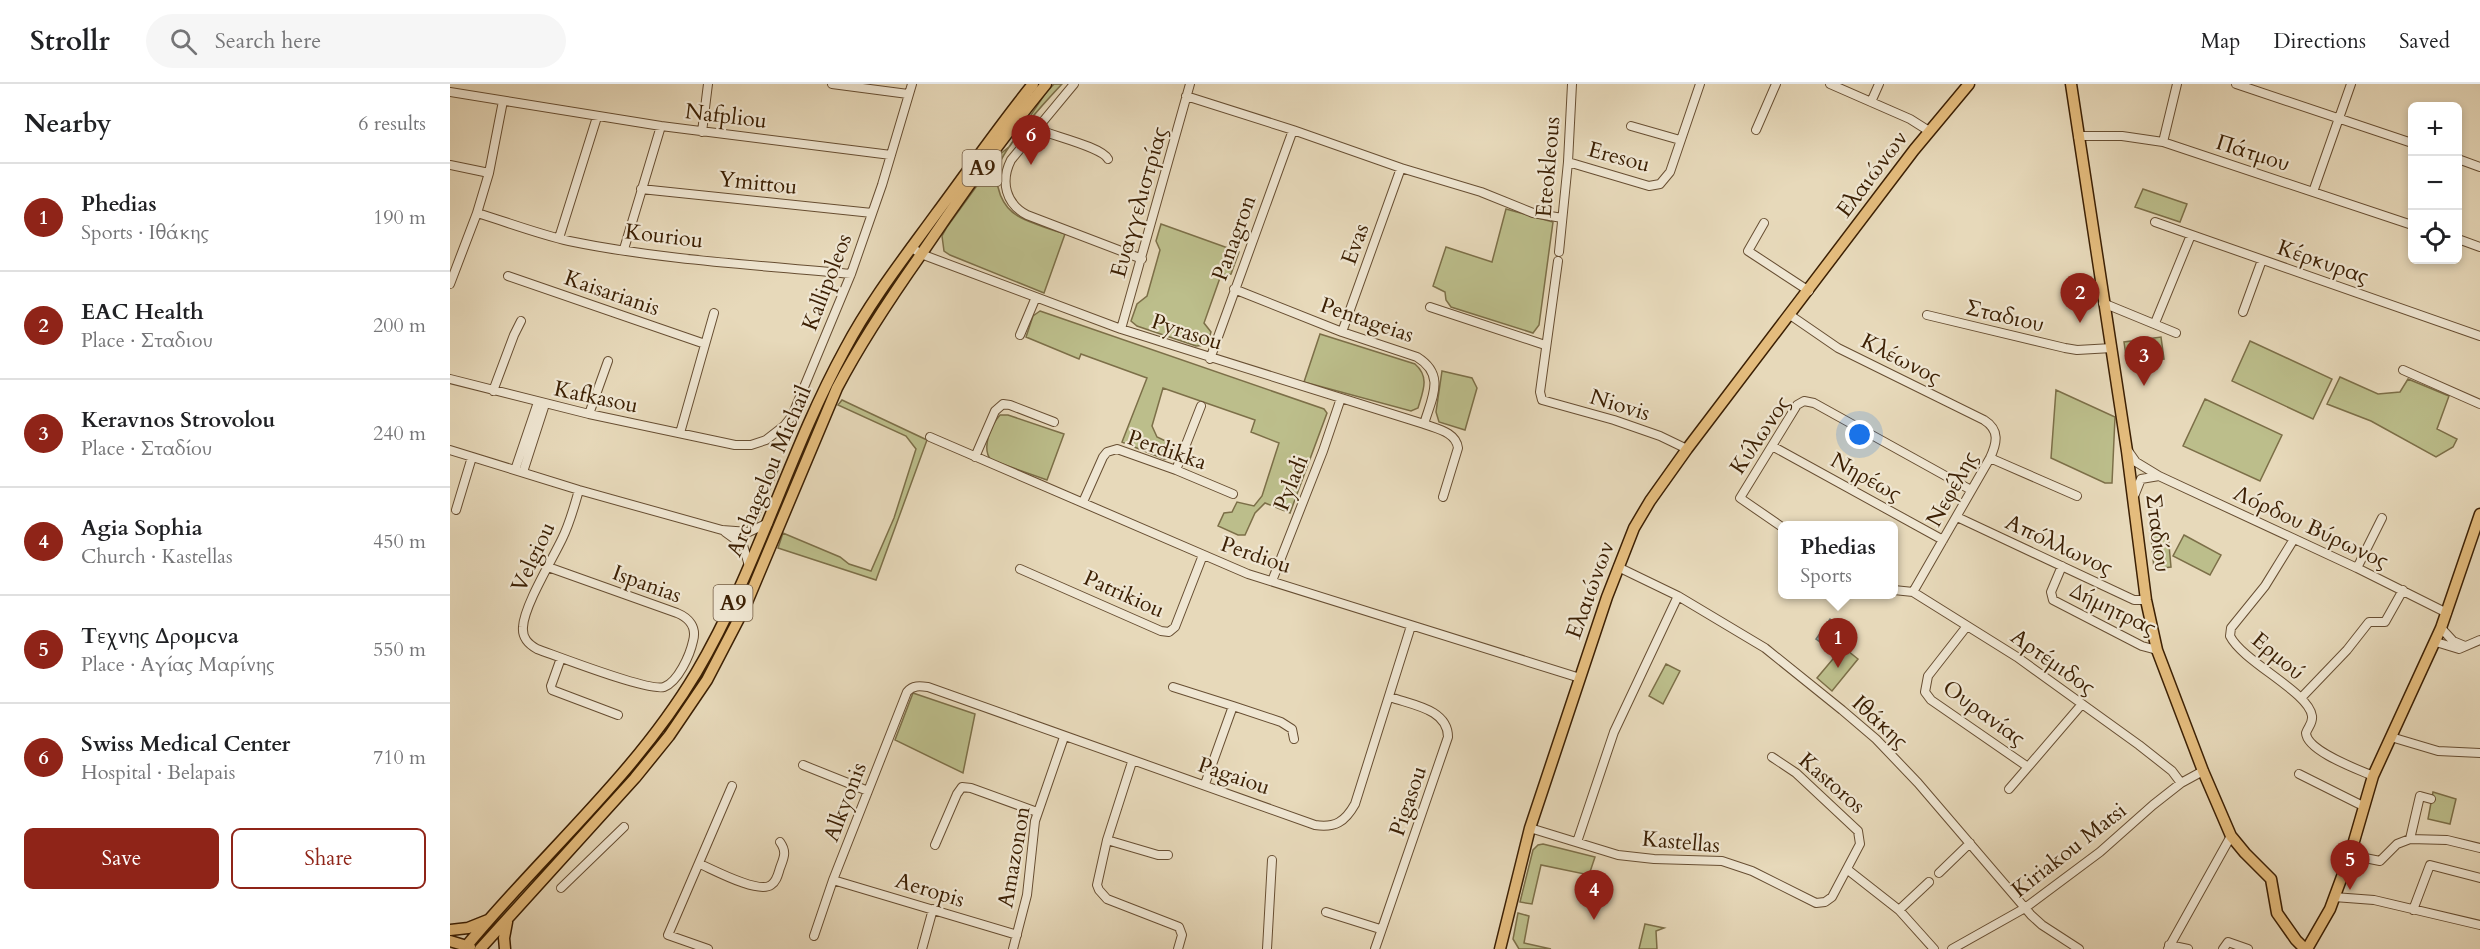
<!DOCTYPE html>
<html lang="en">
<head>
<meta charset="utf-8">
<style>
	body { margin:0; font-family:Cardo,serif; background:#f6f6f6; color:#202124 }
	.controls { position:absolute; right:18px; top:18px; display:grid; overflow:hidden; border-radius:9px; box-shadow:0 3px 9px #0003 }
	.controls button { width:54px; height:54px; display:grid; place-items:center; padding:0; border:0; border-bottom:2px solid #e0e0e0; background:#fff; color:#202124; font:30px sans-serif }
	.you { position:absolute; left:1410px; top:351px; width:21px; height:21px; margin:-15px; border:4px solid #fff; border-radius:50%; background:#1a73e8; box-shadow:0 0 0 9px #1a73e833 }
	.badge { display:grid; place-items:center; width:39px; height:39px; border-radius:50%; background:#8f2418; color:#fff; font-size:20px; font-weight:700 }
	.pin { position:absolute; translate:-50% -50px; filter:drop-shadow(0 2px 3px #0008) }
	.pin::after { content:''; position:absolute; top:32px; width:21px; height:18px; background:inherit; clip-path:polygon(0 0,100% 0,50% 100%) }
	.popup { position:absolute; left:1328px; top:437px; width:120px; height:78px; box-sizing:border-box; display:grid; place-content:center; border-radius:9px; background:#fff; filter:drop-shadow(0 2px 4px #0005); font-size:20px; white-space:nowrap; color:#757577 }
	.popup b { font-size:22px; color:#202124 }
	.popup::after { content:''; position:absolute; left:50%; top:100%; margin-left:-12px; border:12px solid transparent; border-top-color:#fff }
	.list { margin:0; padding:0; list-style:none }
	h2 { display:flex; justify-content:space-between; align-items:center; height:78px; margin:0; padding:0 24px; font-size:26px }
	h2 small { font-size:20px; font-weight:400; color:#757577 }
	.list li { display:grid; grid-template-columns:39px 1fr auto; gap:18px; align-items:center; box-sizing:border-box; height:108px; padding:0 24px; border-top:2px solid #e0e0e0 }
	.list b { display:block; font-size:22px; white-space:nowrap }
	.list p { margin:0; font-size:20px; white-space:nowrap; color:#757577 }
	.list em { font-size:20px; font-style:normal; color:#757577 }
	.actions { display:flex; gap:12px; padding:18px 24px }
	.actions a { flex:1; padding:14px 0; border:2px solid #8f2418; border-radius:9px; text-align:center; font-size:21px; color:#8f2418 }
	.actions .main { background:#8f2418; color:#fff }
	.icon { flex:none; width:33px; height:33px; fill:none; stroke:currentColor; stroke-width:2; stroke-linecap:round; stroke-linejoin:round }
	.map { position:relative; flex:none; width:2030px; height:865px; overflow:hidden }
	header { display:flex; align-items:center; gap:36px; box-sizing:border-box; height:84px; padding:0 30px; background:#fff; border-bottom:2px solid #e0e0e0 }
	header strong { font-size:28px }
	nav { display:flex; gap:33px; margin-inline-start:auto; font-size:21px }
	.search { width:420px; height:54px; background:#f6f6f6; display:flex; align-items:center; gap:15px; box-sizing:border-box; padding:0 21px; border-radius:33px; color:#757577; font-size:22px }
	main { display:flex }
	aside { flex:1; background:#fff }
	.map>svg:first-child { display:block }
	.green { fill:#bcbe8b; stroke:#7c6f48; stroke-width:1.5 }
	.water { fill:#9ab8b9; stroke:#747b71; stroke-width:1.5 }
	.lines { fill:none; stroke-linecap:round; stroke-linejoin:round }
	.minor-casing { stroke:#674e32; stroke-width:10 }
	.major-casing { stroke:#3c2004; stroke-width:13 }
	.minor { stroke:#efe6d2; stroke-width:8 }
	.major { stroke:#e4bc7d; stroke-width:10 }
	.labels { text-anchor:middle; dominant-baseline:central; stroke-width:4.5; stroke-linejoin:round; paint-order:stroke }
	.shield { fill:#efe6d2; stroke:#725b42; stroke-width:1.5 }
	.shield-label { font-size:21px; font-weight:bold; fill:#3c2004 }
	.street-label { font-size:22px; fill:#3c2004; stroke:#efe6d2 }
</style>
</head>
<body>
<header>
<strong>Strollr</strong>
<div class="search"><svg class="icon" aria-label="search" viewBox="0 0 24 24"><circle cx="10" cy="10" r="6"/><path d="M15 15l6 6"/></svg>Search here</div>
<nav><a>Map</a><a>Directions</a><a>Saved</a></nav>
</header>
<main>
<aside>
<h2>Nearby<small>6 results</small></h2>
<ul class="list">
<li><span class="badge">1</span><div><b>Phedias</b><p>Sports · Ιθάκης</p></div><em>190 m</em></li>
<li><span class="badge">2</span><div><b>EAC Health</b><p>Place · Σταδιου</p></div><em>200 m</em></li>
<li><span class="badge">3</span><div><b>Keravnos Strovolou</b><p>Place · Σταδίου</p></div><em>240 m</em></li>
<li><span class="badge">4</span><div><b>Agia Sophia</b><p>Church · Kastellas</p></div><em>450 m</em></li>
<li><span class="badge">5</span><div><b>Τεχνης Δρομcνa</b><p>Place · Αγίας Μαρίνης</p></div><em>550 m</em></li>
<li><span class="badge">6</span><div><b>Swiss Medical Center</b><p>Hospital · Belapais</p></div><em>710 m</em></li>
</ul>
<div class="actions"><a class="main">Save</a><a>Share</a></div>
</aside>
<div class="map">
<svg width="2030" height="865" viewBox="0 0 2030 865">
	<rect width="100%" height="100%" fill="#e7d9ba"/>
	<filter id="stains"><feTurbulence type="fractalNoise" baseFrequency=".00333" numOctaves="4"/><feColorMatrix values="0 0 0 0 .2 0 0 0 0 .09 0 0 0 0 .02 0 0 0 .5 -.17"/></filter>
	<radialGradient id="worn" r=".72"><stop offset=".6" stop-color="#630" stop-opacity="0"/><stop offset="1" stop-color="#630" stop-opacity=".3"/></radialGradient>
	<path class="green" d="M 604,0 L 612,0 C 596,17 553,64 548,84 C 544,102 552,123 568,132 C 582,140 600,145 615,150 L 594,209 L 500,171 L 494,167 L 492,152 L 497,143 L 526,103 L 548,72 L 560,62 L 595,10 Z
		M 1693,105 L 1737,120 L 1730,138 L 1685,123 Z
		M 1056,125 L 1103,138 L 1089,241 L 1083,249 L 1001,223 L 996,216 L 995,208 L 983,202 L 996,163 L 1042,178 Z
		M 711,140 L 789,168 L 781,190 L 771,191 L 754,239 L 761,248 L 757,261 L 746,262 L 687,242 L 681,237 L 687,220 L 697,212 L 710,166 L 706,157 Z
		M 590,227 L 874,325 L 877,329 L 840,429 L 815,419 L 805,429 L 795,451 L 788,451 L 768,442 L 774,429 L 782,428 L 787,418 L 804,422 L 812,412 L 829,359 L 801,348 L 805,336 L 713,304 L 702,342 L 707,353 L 724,361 L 725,370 L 721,375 L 714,375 L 672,358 L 697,294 L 631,270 L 629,275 L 576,253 L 583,232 Z
		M 870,250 L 965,280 C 980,293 973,307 968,324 L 961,327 L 854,298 Z
		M 1711,253 L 1714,275 L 1677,279 L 1674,258 Z
		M 1800,257 L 1882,295 L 1863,335 L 1782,297 Z
		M 992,287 L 1022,294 L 1027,304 L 1015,346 L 989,338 L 986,328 Z
		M 1890,293 L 1928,310 L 1950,308 L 1958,295 L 1999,312 L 1987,345 L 2007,355 L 2003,363 L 1986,373 L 1921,337 L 1877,320 Z
		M 1606,306 L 1665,333 L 1662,399 L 1655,399 L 1601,374 Z
		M 1755,315 L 1832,351 L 1810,397 L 1733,362 Z
		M 392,316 L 477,356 L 426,496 L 328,464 L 333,449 L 390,473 L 399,480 L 421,487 L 444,434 L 466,365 L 456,352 L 388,321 Z
		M 550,331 L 558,331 L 614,350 L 597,396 L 541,376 C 531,364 541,341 550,331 Z
		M 319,380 L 330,381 L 306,440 L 293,445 Z
		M 1718,450 L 1721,483 L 1704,485 L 1701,452 Z
		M 1734,451 L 1771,471 L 1760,491 L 1723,472 Z
		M 1393,563 L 1408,575 L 1382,607 L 1367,594 Z
		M 1216,580 L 1230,587 L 1213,620 L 1199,612 Z
		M 463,609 L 525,630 L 513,689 L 445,656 Z
		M 1983,708 L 2006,715 L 2000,740 L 1978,735 Z
		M 1093,760 L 1145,773 L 1139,791 L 1091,781 L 1082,820 L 1070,818 L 1083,766 L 1088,761 Z
		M 1068,829 L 1079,832 L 1074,859 L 1101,865 L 1069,865 L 1063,855 Z
		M 1195,840 L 1214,844 L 1206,847 L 1207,865 L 1189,865 Z"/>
	<path class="water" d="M 1380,535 L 1391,543 L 1377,563 L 1366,555 Z"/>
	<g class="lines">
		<g class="minor-casing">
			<path id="minor" d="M 382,0 L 458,10
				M 624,0 L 561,76 C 550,98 556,120 577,131 L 692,175
				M 1380,0 L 1460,35 L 1479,47
				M 1786,0 L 1962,59
				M 0,8 L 211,42 L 441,71
				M 736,12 L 843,46 L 951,84 L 1031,108 L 1083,129 L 1112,134
				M 1421,18 L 1429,0
				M 1181,42 L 1230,56
				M 587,45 C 603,52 652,63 658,75
				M 1306,46 L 1326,0
				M 252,48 L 258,0
				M 1628,52 L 1672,52 L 1713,58 L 1962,141
				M 1713,58 L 1727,0
				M 2008,75 L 2030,83
				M 1118,78 L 1199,102 L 1210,100 L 1220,88 L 1250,0
				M 0,81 L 39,89
				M 191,105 L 422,129
				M 1863,108 L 1901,0
				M 27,129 C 57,138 88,150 119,157 C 211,176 307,181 401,190
				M 1705,138 L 2030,252
				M 1314,139 L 1298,167 L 1359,207
				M 109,154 L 147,33
				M 2008,155 L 2030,163
				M 461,163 L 471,170 L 671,245 L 974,340 C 987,345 1006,348 1008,364 L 993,413
				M 174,165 L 211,42
				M 1109,168 L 1118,78 L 1122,0
				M 1108,177 L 1090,308 L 1092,316 L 1164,336 L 1210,352 L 1237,365
				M 58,192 L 255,260
				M 0,200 L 27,129 L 39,89 L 53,17
				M 784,205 L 892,248 L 967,273 C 996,291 982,313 974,340
				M 1653,219 L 1726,249
				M 980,223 L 1095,261
				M 1793,228 L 1812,176
				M 1340,231 L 1388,264 L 1534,336 C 1550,346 1547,359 1540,374 L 1463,508
				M 1477,231 L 1615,264 L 1627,266 L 1662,264
				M 1705,239 L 1741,151
				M 671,245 L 740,0
				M 892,248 L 951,84
				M 570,251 L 586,213
				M 760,275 L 843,46
				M 1953,286 L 2030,320
				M 0,295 L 139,330 L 285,361 L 301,361 L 316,356 L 334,342 L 342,332 L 401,190 L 432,101 L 462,0
				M 43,307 L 64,251 L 71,237
				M 139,330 L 158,277
				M 230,349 L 264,229
				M 480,353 L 798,490 L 1130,594
				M 1322,362 L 1493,456
				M 0,366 L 129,406 L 272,446 L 299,448 L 318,439
				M 1679,368 L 1686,378 L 1709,392 L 1907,484 L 1997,529
				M 525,373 L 545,327 L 553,320 L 560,321 L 604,338
				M 1540,374 L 1627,412
				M 65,386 L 88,318
				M 726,386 L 751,322
				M 73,388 L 95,320
				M 1685,410 L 1691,395 L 1709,392
				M 633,418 L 653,373 L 657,368 L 667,365 L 726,386 L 783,410
				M 6,426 L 22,373
				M 1507,433 L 1684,516 L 1696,516
				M 1332,443 L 1290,414 L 1347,321 L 1354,317 L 1364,319 L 1521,406
				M 275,448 L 293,461 L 299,482
				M 1844,455 L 1815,502 L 1781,544 L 1780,552 C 1793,578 1859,608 1862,632 C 1863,639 1858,643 1856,649 C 1857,667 1907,685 1923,692
				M 1612,482 L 1601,508 L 1603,516 L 1692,562 L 1707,566
				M 98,483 L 227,529 C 239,534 247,543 243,557 C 240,571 228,598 214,603 C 199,608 107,572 87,565 C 78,560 72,554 73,543 C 74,522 102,476 112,455 C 120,439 124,423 129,406
				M 1168,483 L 1228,512 L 1315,564 L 1392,626 L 1426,655 L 1468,699 L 1581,831 L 1592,841 L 1629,865
				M 1907,484 L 1932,434
				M 570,485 L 711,547 L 719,548 L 725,543 L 753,471
				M 822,497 L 873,367 L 891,314
				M 1444,506 L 1463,508 L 1567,573 L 1689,661 L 1722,687 L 1731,699
				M 1517,542 L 1478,592 L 1475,608 L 1481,616 L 1578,683 L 1632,620
				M 1991,544 L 2003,557 L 2015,562
				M 1986,558 L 2009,565 L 2030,556
				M 111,574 L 101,602 L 102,606 L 168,631
				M 723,603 L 783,622 L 755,700
				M 1851,614 L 1897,566 L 1919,538 L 1935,538 L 1953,506
				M 783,622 L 831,638 L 842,645 L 844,655
				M 1941,653 L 1988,667 L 2030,669
				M 682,678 L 657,756 L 647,801 L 649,806 L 657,815 L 729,843 L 732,851 L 728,865
				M 353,681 L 418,707
				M 1849,690 L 1913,722
				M 1559,705 L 1578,683
				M 1080,744 L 1168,771 L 1204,775 L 1272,777 L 1302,787 L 1366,819 L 1375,818 L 1382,813 L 1410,760 L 1408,747 L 1346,689 L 1322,673
				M 1960,755 L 1970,712 L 1981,715
				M 657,756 L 708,771 L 718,771
				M 1127,758 L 1164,648 L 1228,512
				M 485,761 L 507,710 L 512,703 L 521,704 L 587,728
				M 1900,771 L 1930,777 L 1947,760 L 1960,755 L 1997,756 L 2030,764
				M 250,780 C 264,786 308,810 321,801 C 327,797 328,790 330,784 C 334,773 337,768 330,758
				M 1398,786 L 1449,826 L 1484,865
				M 1489,789 L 1520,759
				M 383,796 L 567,851
				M 111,804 L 174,743
				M 1884,813 L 1924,816 L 2030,841
				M 1449,826 L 1479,798
				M 1963,826 L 1980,781 L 2030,794
				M 876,828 L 930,845
				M 364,852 L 383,796 L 457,608 C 463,601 470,602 478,603 L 865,741 C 885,744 895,738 905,720 L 961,542
				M 1719,861 L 1738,865
				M 258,865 L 218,851 L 282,702
				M 472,865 L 483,825
				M 563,865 L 577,811 L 585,737 L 614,653
				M 817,865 L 822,776
				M 925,865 L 998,653 C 998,625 962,621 940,613
				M 1502,865 L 1575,824 L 1650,768 L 1703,721 L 1731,699 L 1753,687
				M 1718,865 L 1781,752
				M 1773,865 L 1778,858 L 1798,865"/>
		</g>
		<g class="major-casing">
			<path id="major" d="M 1621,0 L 1677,367 L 1696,516 L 1707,566 L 1753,687 L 1781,752 L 1795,769 L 1821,795 L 1827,829 L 1846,856 L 1855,865
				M 0,846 L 18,844 L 38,836
				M 0,857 L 20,863
				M 14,865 C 90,772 184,693 246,589 C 307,486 338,369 395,265 C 421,216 454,174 486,130 C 518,87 549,42 583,0
				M 30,865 L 185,694 L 219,652 L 257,596 L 295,523 L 387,304 C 412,256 441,213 472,169 C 511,111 552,54 596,0
				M 55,865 L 54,854 L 57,838
				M 1050,865 L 1080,744 L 1157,513 L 1184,444 L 1200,417 L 1237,365 L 1464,66 L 1519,0
				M 1857,865 L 1880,825 L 1900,771 L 1923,692 L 1991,544 L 2030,430"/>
		</g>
		<use href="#minor" class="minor"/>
		<use href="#major" class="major"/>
	</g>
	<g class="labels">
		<g class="shield">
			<rect x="512.5" y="66" width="39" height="36" rx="4.5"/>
			<rect x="263.5" y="501" width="39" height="36" rx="4.5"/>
		</g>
		<g class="shield-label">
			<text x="532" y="84">A9</text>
			<text x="283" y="519">A9</text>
		</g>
		<g class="street-label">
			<text transform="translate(276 32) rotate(7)">Nafpliou</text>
			<text transform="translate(1803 69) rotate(18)">Πάτμου</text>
			<text transform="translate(1169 73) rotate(15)">Eresou</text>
			<text transform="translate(1098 83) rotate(-85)">Eteokleous</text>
			<text transform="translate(1422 90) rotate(-53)">Ελαιώνων</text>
			<text transform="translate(308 99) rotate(6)">Ymittou</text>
			<text transform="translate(689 118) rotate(-74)">Ευαγγελιστρίας</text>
			<text transform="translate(214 152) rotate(7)">Kouriou</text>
			<text transform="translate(784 154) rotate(-70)">Panagron</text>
			<text transform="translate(905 160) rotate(-70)">Evas</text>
			<text transform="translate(1873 178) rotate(19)">Κέρκυρας</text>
			<text transform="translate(377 198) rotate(-69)">Kallipoleos</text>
			<text transform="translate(162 209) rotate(19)">Kaisarianis</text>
			<text transform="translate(1555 232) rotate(13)">Σταδιου</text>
			<text transform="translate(917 236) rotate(19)">Pentageias</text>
			<text transform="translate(737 248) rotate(18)">Pyrasou</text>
			<text transform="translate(1451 275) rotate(27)">Κλέωνος</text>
			<text transform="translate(146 313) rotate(12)">Kafkasou</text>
			<text transform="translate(1170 321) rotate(17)">Niovis</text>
			<text transform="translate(1310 351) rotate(-56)">Κύλωνος</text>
			<text transform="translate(717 366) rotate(19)">Perdikka</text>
			<text transform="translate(319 387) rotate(-67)">Archagelou Michail</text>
			<text transform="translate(1416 393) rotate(29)">Νηρέως</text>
			<text transform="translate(841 399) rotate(-68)">Pyladi</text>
			<text transform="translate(1502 405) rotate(-61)">Νεφέλης</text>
			<text transform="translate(1861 443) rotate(25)">Λόρδου Βύρωνος</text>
			<text transform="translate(1708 449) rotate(83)">Σταδίου</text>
			<text transform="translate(1609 461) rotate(25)">Απόλλωνος</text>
			<text transform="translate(806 471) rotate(19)">Perdiou</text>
			<text transform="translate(83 473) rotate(-65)">Velgiou</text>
			<text transform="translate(197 500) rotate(20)">Ispanias</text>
			<text transform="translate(1140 506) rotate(-70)">Ελαιώνων</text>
			<text transform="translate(674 510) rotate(24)">Patrikiou</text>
			<text transform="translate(1663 525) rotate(26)">Δήμητρας</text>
			<text transform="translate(1828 572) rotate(40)">Ερμού</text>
			<text transform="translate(1603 578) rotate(35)">Αρτέμιδος</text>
			<text transform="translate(1534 629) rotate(36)">Ουρανίας</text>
			<text transform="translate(1430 638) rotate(43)">Ιθάκης</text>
			<text transform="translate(784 692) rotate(19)">Pagaiou</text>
			<text transform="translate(1382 699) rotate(41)">Kastoros</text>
			<text transform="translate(958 717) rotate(-71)">Pigasou</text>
			<text transform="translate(395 718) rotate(-69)">Alkyonis</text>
			<text transform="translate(1231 758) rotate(5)">Kastellas</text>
			<text transform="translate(1619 766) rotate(-38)">Kiriakou Matsi</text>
			<text transform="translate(564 773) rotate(-80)">Amazonon</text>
			<text transform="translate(480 806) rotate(17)">Aeropis</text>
		</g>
	</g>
	<rect width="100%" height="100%" filter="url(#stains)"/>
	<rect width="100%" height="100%" fill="url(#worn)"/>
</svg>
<div class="controls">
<button>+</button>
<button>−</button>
<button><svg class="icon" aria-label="locate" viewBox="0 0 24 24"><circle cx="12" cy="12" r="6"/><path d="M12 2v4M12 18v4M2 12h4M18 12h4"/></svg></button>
</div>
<div class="you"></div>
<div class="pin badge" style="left:1388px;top:584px">1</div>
<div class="popup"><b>Phedias</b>Sports</div>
<div class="pin badge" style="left:1630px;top:239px">2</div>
<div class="pin badge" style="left:1694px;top:302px">3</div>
<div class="pin badge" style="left:1144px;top:836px">4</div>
<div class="pin badge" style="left:1900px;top:806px">5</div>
<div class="pin badge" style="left:581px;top:81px">6</div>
</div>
</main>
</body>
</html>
